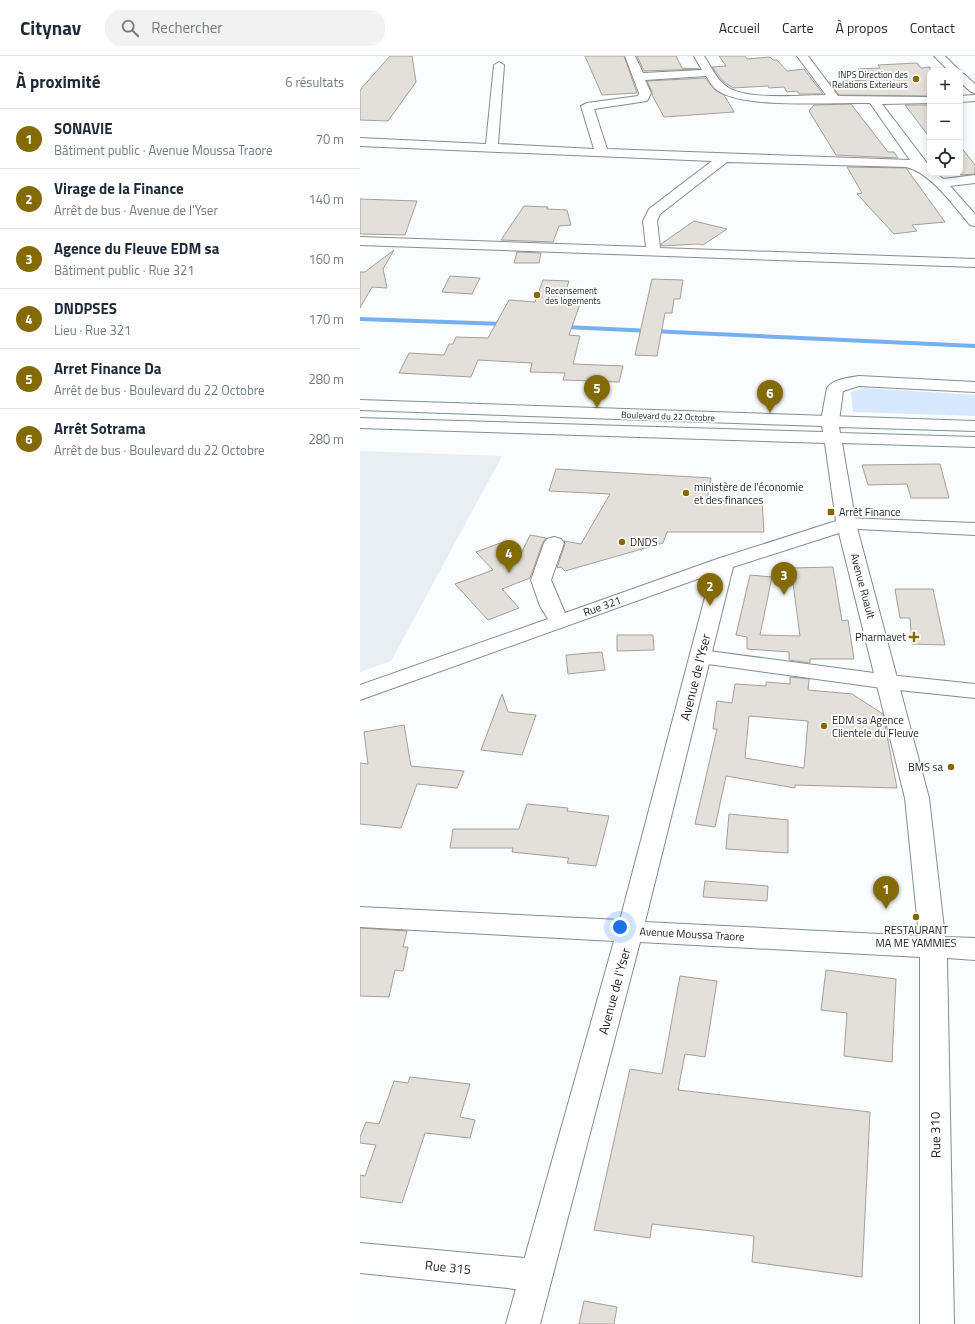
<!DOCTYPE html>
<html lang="fr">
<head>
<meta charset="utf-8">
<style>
	body { margin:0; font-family:"Titillium Web",sans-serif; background:#f2f2f3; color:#1f2937 }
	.controls { position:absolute; right:12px; top:12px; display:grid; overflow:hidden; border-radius:8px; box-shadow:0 2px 6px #0003 }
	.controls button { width:36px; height:36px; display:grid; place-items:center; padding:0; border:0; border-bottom:1px solid #e0e1e3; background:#fff; color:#1f2937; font:20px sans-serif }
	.you { position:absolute; left:260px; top:871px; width:14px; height:14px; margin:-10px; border:3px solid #fff; border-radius:50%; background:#1a73e8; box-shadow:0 0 0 6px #1a73e833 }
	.badge { display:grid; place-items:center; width:26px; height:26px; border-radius:50%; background:#836a04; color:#fff; font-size:13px; font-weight:700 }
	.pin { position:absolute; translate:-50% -33px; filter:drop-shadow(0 1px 2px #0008) }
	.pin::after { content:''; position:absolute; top:21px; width:14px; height:12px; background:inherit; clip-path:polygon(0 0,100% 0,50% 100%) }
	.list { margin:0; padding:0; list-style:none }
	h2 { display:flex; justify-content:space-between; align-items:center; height:52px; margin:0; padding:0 16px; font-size:17px }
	h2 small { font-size:13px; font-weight:400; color:#747a83 }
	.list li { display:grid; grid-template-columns:26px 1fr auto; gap:12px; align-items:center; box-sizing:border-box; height:60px; padding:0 16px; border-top:1px solid #e0e1e3 }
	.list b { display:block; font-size:15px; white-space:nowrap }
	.list p { margin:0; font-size:13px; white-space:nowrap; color:#747a83 }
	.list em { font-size:13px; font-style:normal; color:#747a83 }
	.icon { flex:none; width:22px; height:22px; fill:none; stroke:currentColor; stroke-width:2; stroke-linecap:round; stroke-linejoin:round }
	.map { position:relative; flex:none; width:615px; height:1268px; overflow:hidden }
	header { display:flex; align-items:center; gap:24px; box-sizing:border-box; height:56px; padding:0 20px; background:#fff; border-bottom:1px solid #e0e1e3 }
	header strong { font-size:19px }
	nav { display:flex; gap:22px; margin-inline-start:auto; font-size:14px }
	.search { width:280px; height:36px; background:#f2f2f3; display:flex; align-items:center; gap:10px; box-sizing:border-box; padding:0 14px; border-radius:16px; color:#747a83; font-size:15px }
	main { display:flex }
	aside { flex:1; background:#fff }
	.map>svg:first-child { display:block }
	.built { fill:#e7eef4 }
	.green { fill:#d7e9fe }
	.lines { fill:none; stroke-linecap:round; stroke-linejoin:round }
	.stream { stroke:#76b0f1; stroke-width:4 }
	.building { fill:#e3e0d9; stroke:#a2a099; fill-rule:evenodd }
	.street-casing { stroke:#878c92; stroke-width:2 }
	.secondary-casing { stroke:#878c92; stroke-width:2 }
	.highway-casing { stroke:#878c92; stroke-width:2 }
	.street { fill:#fff; fill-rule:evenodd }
	.secondary { fill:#fff; fill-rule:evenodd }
	.highway { fill:#fff; fill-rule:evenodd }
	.poi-dot { fill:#836a04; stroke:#fff; stroke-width:1.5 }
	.labels { text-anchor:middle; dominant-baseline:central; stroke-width:3.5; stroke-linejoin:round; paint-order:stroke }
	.far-poi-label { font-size:9px; fill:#232528; stroke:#fff; text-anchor:end }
	.far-street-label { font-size:9px; fill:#232528; stroke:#fff }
	.poi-label { font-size:11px; fill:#232528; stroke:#fff; text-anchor:start }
	.street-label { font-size:11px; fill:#232528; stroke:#fff }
	.near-street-label { font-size:13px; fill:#232528; stroke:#fff }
</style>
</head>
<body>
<header>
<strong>Citynav</strong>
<div class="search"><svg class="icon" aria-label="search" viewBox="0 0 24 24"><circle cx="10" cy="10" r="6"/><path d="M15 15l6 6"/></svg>Rechercher</div>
<nav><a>Accueil</a><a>Carte</a><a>À propos</a><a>Contact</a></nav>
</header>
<main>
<aside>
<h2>À proximité<small>6 résultats</small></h2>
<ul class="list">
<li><span class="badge">1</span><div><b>SONAVIE</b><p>Bâtiment public · Avenue Moussa Traore</p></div><em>70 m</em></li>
<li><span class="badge">2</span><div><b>Virage de la Finance</b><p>Arrêt de bus · Avenue de l'Yser</p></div><em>140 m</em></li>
<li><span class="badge">3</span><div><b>Agence du Fleuve EDM sa</b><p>Bâtiment public · Rue 321</p></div><em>160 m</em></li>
<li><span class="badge">4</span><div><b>DNDPSES</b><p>Lieu · Rue 321</p></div><em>170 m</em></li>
<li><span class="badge">5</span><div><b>Arret Finance Da</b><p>Arrêt de bus · Boulevard du 22 Octobre</p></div><em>280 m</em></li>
<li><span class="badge">6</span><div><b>Arrêt Sotrama</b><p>Arrêt de bus · Boulevard du 22 Octobre</p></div><em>280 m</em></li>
</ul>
</aside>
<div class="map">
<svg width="615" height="1268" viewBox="0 0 615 1268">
	<rect width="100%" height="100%" fill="#fafcfe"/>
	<path class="built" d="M 0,395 L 142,400 L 31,605 L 0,616 Z"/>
	<path class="green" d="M 505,332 L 615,339 L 615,360 L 493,356 L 491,336 Z"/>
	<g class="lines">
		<path class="stream" d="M 0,263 L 144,268
			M 205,271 L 615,290"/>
	</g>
	<path class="building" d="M 30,0 L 52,0 L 56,26 L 28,65 L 0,64 L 0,34 Z
		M 225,0 L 264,0 L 277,37 L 242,39 Z
		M 277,0 L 316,0 L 322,12 L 339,13 L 284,15 Z
		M 359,0 L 385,0 L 387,3 L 410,1 L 413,4 L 417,4 L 427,15 L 444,13 L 463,38 L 439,38 L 437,35 L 427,36 L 424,31 L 409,32 L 408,30 L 373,32 L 364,26 L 352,11 L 366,10 Z
		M 557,7 L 561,12 L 570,11 L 570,40 L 479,39 L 469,26 L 506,24 L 498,13 L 520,12 L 518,9 Z
		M 345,22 L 355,34 L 364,39 L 374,56 L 304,61 L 292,39 L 292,36 L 287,25 Z
		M 491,48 L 528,96 L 534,96 L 538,102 L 476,99 L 449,55 L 454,49 Z
		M 545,49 L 567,49 L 570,52 L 570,82 Z
		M 600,90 L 615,109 L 615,118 L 601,119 L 599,117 L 600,117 Z
		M 487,111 L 546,112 L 585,166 L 552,169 L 557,175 L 534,178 L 497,138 L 502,137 Z
		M 0,143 L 57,145 L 45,179 L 0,178 Z
		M 164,150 L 188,151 L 187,153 L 207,154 L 211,169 L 199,170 L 193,186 L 141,184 Z
		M 334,165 L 367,173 L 343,189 L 338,188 L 301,190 L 301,188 Z
		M 34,194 L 23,213 L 27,232 L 12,231 L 0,252 L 0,216 L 5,216 Z
		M 157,196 L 181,197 L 179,207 L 154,207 Z
		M 90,220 L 120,222 L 112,238 L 82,236 Z
		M 292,223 L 323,224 L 320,243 L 314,243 L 312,257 L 305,257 L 297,300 L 275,299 Z
		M 183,224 L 209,225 L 202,247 L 220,248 L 209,279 L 220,280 L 213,308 L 263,310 L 259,326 L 203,324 L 205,317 L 170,316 L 172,307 L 118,304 L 111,321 L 39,317 L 49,297 L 84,299 L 89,288 L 93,288 L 96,281 L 128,282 L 149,244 L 175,246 Z
		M 580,408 L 589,442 L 551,442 L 547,428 L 508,429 L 502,409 Z
		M 196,413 L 351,422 L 347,445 L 402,445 L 404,476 L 307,476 L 303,487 L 205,515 L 201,511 L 197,512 L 205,488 L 204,485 L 221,488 L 250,438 L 189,435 Z
		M 170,479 L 186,482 L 183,486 L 170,522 L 142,533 L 159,552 L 128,564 L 95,528 L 133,514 L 116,496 L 143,486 L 159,502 Z
		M 473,511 L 482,565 L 488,564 L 494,603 L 450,603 L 450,607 L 429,604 L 429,596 L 387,593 L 387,581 L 376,579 L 390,519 L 412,521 L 400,579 L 440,580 L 431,512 Z
		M 535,533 L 573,533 L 585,589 L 552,588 L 550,562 L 540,562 Z
		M 257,579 L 293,579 L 294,594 L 257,595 Z
		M 242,596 L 245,614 L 208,618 L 206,599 Z
		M 430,621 L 449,623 L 448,634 L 492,638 L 523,658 L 537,732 L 435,729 L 435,732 L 366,720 L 355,771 L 335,768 L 357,673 L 353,673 L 357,645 L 372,647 L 375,628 L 406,630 L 406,626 L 430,628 ZM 389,660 L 448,665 L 444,712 L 385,702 Z
		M 142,638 L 148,656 L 176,659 L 162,699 L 121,694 Z
		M 44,669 L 51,710 L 104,715 L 97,732 L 57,728 L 41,772 L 0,768 L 0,707 L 8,708 L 4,676 Z
		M 167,748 L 208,752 L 207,755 L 249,760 L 236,810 L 207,807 L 209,802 L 152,796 L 153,792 L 90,792 L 93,773 L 159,773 Z
		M 369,758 L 428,764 L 428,797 L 366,793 Z
		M 345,825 L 408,830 L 407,845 L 343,841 Z
		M 0,872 L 47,875 L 43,891 L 48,891 L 43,915 L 35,914 L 29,941 L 0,940 Z
		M 466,914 L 536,923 L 532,1006 L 484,1000 L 487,957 L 461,954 Z
		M 320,920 L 357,925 L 345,1001 L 325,998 L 318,1034 L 510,1056 L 502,1221 L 392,1206 L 394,1180 L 292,1168 L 290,1182 L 234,1174 L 270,1013 L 302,1018 Z
		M 50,1021 L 110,1028 L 100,1061 L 115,1064 L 110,1082 L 65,1077 L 42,1147 L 0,1141 L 0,1119 L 5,1120 L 16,1089 L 0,1087 L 0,1081 L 6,1066 L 19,1068 L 34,1025 L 48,1027 Z
		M 224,1245 L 257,1251 L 254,1268 L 219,1268 Z"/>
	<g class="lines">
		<g class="street-casing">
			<path id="street" d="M 265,0 L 275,0 L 283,17 L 342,14 L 334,0 L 344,0 C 351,10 356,23 366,30 C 385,45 442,39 466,39 L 437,0 L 448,0 L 478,40 L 570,41 L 570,47 L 522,48 L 570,111 L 570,117 L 576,117 L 583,123 L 615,119 L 615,127 L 590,130 L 615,158 L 615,170 L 610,169 C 594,150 570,116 546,111 L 367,106 L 300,158 L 297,165 L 300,192 L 615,203 L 615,211 L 0,189 L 0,181 L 286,191 L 283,165 L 289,153 L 352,105 L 0,90 L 0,82 L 126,88 L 134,9 L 139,6 L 144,9 L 138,88 L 234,93 L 221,50 L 227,47 L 278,40 L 279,37 ZM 346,20 C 350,26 354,33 360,36 C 388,53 475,46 510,47 L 550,104 L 247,93 L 234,53 L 287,45 L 291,37 L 285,24 Z
				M 615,39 L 615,45 L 600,46 L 600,40 Z
				M 499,320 L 615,326 L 615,336 L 499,330 L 483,335 L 479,365 L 476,369 L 470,370 L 464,369 L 461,365 L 467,332 C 473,323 488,322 499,320 Z
				M 486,462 L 615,467 L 615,479 L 479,472 L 476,468 L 479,464 Z
				M 194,481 L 201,483 L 204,487 L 191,524 L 205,557 L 357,503 L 364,501 L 371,503 L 374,507 L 371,511 L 0,644 L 0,629 L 188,563 L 180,550 L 171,524 L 184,487 L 187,483 Z
				M 341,594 L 529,619 L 615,628 L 615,642 L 529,633 L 333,606 L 330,601 L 333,596 Z
				M 0,1187 L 176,1203 L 187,1208 L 192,1219 L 187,1230 L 176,1235 L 0,1217 Z"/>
		</g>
		<g class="secondary-casing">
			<path id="secondary" d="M 0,344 L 615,365 L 615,375 L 479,371 L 480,377 L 615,381 L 615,391 L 482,387 L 496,468 L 569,742 L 585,881 L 615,882 L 615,904 L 587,902 L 594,1268 L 560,1268 L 560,901 L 280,886 L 180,1268 L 146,1268 L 254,885 L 0,871 L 0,851 L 260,864 L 354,507 L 357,503 L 476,465 L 465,387 L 0,372 L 0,362 L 463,376 L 462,370 L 0,354 ZM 479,477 L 545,742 L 559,880 L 285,866 L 373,511 Z"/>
		</g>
		<g class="highway-casing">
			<path id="highway" d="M 574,0 L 585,0 L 600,15 L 589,15 Z
				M 600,17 L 604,18 L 615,28 L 615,37 L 611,36 L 600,26 Z"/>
		</g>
		<use href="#street" class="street"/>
		<use href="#secondary" class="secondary"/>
		<use href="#highway" class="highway"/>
	</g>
	<g class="poi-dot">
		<circle cx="556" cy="23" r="4"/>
		<circle cx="177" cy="239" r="4"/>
		<circle cx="326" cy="437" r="4"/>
		<rect x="467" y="452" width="8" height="8" rx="2"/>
		<circle cx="262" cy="486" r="4"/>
		<path d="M552 575h4v4h4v4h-4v4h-4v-4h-4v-4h4z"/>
		<circle cx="464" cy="670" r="4"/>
		<circle cx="591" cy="711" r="4"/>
		<circle cx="556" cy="861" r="4"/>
	</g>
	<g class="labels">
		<g class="far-poi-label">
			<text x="548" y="18">INPS Direction des<tspan x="548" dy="10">Relations Exterieurs</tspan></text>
			<text x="185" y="234" text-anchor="start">Recensement<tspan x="185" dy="10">des logements</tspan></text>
		</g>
		<g class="far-street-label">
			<text transform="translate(308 360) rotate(2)">Boulevard du 22 Octobre</text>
		</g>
		<g class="poi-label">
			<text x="334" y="431">ministère de l'économie<tspan x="334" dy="13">et des finances</tspan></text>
			<text x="479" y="456">Arrêt Finance</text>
			<text x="270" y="486">DNDS</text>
			<text x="546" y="581" text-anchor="end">Pharmavet</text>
			<text x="472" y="664">EDM sa Agence<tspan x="472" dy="13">Clientele du Fleuve</tspan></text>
			<text x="583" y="711" text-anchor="end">BMS sa</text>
			<text x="556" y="874" text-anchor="middle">RESTAURANT<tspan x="556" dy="13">MA ME YAMMIES</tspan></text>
		</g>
		<g class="street-label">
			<text transform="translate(503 530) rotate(75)">Avenue Ruault</text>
			<text transform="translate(242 550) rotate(-20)">Rue 321</text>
			<text transform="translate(332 878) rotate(3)">Avenue Moussa Traore</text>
		</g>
		<g class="near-street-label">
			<text transform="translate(335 621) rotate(-76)">Avenue de l'Yser</text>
			<text transform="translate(254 935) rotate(-75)">Avenue de l'Yser</text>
			<text transform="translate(575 1079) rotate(-91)">Rue 310</text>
			<text transform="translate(88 1211) rotate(6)">Rue 315</text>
		</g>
	</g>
</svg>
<div class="controls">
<button>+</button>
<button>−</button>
<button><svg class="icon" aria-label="locate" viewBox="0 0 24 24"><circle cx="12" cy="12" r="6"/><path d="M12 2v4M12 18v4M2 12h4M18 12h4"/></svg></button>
</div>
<div class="you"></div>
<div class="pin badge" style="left:526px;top:853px">1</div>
<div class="pin badge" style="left:350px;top:550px">2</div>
<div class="pin badge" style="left:424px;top:539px">3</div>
<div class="pin badge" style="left:149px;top:517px">4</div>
<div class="pin badge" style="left:237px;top:352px">5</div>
<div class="pin badge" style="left:410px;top:357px">6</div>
</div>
</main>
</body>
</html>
